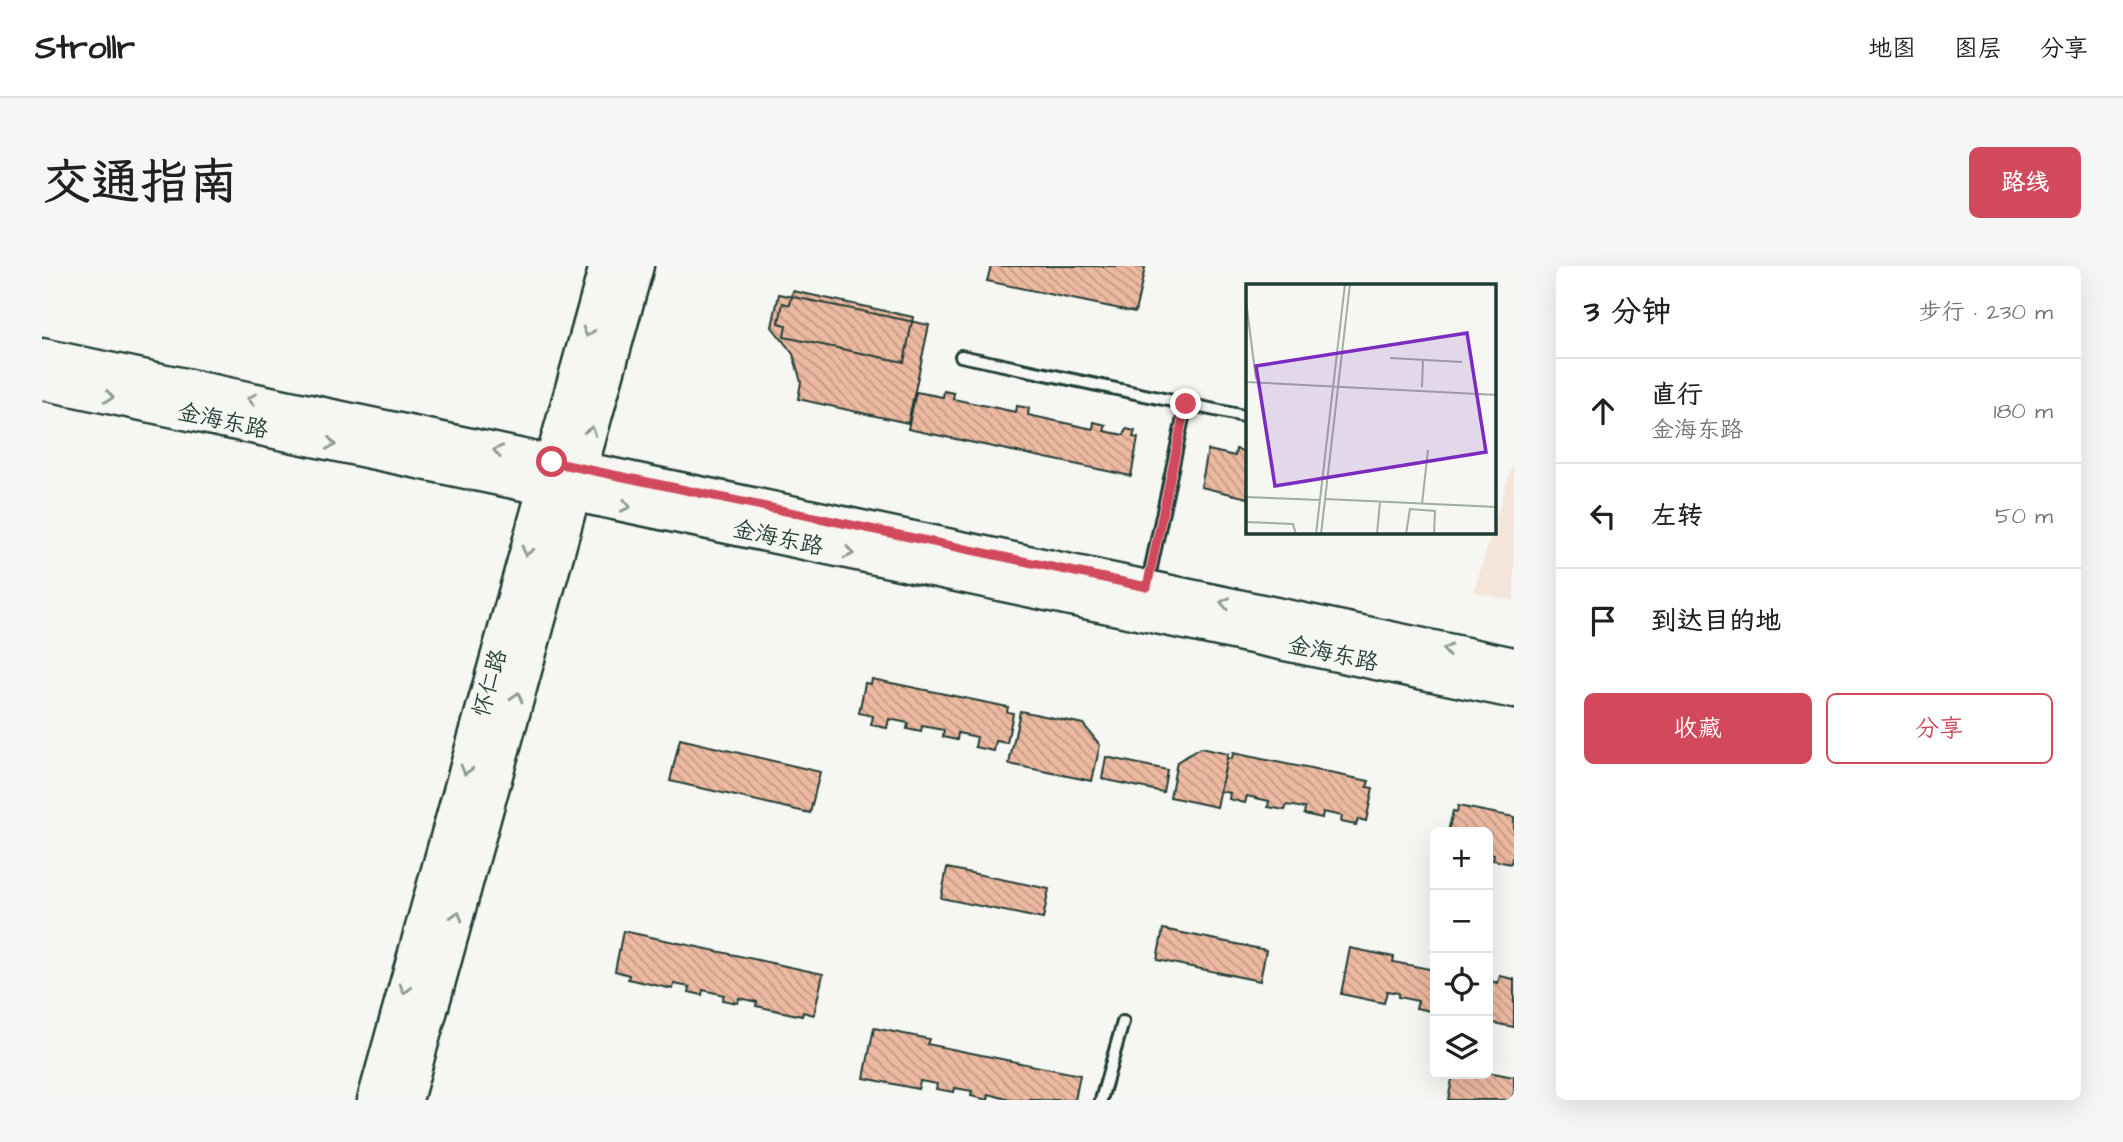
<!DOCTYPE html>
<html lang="zh">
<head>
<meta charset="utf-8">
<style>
	body { margin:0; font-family:"Architects Daughter","LXGW WenKai TC",sans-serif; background:#f6f6f6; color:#202124 }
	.controls { position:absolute; right:21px; bottom:21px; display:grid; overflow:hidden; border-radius:10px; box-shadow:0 7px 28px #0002 }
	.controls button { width:63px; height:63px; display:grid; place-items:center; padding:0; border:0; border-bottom:2px solid #e0e0e0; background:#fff; color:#202124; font:35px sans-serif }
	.stop { position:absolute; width:21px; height:21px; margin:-16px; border:5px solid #d1495b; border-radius:50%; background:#fff }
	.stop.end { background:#d1495b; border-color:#fff; box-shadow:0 2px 7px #0008 }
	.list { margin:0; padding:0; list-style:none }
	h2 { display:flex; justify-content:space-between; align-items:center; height:91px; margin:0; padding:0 28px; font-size:30px }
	h2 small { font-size:23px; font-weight:400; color:#757577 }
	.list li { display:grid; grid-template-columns:46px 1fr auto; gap:21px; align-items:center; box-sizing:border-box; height:105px; padding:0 28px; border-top:2px solid #e0e0e0 }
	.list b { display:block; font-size:26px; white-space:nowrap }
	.list p { margin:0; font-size:23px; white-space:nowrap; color:#757577 }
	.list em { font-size:23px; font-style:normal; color:#757577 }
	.actions { display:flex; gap:14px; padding:21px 28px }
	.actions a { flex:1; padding:16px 0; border:2px solid #d1495b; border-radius:10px; text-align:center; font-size:24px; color:#d1495b }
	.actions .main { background:#d1495b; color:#fff }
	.icon { flex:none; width:38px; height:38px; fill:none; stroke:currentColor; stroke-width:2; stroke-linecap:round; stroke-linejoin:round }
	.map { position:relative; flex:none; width:1472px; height:834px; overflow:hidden; border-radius:10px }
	header { display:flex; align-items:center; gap:42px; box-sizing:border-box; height:98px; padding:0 35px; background:#fff; border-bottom:2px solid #e0e0e0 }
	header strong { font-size:33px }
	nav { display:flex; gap:38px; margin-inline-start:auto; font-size:24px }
	.intro { display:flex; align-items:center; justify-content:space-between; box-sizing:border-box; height:168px; padding:0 42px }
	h1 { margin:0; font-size:49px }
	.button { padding:18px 32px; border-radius:10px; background:#d1495b; color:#fff; font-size:24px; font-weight:700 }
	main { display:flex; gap:42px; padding:0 42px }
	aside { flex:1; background:#fff; border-radius:10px; box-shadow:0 7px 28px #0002 }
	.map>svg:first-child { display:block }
	.built { fill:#f4e4da }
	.building { fill:url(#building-back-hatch); stroke:#1f3d34; stroke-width:2 }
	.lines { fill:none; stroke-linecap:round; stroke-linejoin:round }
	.lane-casing { stroke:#1f3d34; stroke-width:16 }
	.secondary-casing { stroke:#1f3d34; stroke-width:37 }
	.lane { stroke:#f6f6f2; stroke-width:10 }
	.secondary { stroke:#f6f6f2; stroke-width:32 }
	.oneway { stroke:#8a9a93 }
	.route { stroke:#d1495b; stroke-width:9 }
	.labels { text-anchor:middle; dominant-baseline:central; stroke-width:7; stroke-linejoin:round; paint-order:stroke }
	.street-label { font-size:23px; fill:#1f3d34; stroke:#f6f6f2 }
	.inset-road { fill:none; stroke:#a0aca6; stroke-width:2 }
	.view { fill:#7b2cbf; fill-opacity:0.15; stroke:#7b2cbf; stroke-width:3.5 }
	.inset-edge { fill:none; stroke:#1f3d34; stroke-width:3.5 }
</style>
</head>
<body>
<header>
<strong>Strollr</strong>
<nav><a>地图</a><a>图层</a><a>分享</a></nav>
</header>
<div class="intro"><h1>交通指南</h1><a class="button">路线</a></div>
<main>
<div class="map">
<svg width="1472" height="834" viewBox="0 0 1472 834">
	<defs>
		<pattern id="building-back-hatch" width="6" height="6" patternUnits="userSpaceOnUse" patternTransform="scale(1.75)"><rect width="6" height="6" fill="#eeb9a1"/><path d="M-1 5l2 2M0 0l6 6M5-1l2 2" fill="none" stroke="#c09884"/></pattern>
	</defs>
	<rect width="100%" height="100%" fill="#f6f6f2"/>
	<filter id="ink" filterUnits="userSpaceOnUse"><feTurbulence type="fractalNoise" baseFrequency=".0143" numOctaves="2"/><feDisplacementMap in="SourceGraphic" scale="14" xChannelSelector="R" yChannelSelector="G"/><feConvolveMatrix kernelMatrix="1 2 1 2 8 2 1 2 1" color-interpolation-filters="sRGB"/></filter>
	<g filter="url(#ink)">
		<path class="built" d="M 1472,193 L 1472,335 L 1432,326 L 1450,266 L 1453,266 L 1453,256 Z"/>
		<path class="building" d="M 949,0 L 1092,0 L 1103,2 L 1093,46 L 945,15 Z
			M 751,25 L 871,51 L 862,96 L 742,71 L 744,59 L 737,57 L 741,37 L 748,39 Z
			M 737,28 L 887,59 L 866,157 L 756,133 L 759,116 L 751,88 L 730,61 Z
			M 902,125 L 912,127 L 911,133 L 974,146 L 975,140 L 987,142 L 986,149 L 1051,163 L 1052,156 L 1064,159 L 1062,165 L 1082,169 L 1084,163 L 1093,165 L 1091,171 L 1096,172 L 1089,210 L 866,163 L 874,126 L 901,131 Z
			M 1194,183 L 1205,186 L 1206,232 L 1159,221 L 1166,184 L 1193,190 Z
			M 830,413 L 966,441 L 965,446 L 971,447 L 965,477 L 954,475 L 952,485 L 933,481 L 935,471 L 916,467 L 915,474 L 901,471 L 902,464 L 880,460 L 879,466 L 865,463 L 866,457 L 847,453 L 845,462 L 829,459 L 831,450 L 817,447 L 823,417 L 829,418 Z
			M 978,445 L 1041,458 L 1058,479 L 1050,515 L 967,498 Z
			M 638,473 L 778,506 L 768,547 L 628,515 Z
			M 1158,482 L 1186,488 L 1175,541 L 1128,531 L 1135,496 Z
			M 1191,487 L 1327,515 L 1325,521 L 1331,522 L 1324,555 L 1316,553 L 1314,559 L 1299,556 L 1300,550 L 1281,546 L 1280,552 L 1262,548 L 1263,542 L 1245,539 L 1243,544 L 1226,541 L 1227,535 L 1205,530 L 1203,537 L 1187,533 L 1188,527 L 1178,525 L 1185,492 L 1190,493 Z
			M 1064,491 L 1125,504 L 1121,526 L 1060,513 Z
			M 1416,540 L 1472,551 L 1472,592 L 1470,592 L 1469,598 L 1451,594 L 1452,588 L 1446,587 L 1446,566 L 1406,566 L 1411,545 L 1415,546 Z
			M 905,602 L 1007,623 L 1001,653 L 899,632 Z
			M 1121,663 L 1224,684 L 1218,715 L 1115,694 Z
			M 581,665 L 781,708 L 772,749 L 761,746 L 760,750 L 714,740 L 715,736 L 697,732 L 696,737 L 680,734 L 682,729 L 661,724 L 660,729 L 647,726 L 648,721 L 632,718 L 631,723 L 586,713 L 587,709 L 573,705 Z
			M 1308,682 L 1352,691 L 1351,696 L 1393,704 L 1393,735 L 1391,734 L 1389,745 L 1374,742 L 1376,735 L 1356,731 L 1356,727 L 1345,725 L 1342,737 L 1299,728 Z
			M 1458,710 L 1472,713 L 1472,761 L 1446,756 L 1446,714 L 1456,717 Z
			M 832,762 L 887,773 L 885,778 L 1038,809 L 1033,834 L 968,834 L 947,828 L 946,834 L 929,830 L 930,825 L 913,822 L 912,826 L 894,823 L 895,818 L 878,815 L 876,823 L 822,812 Z
			M 1446,806 L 1472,811 L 1472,834 L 1406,834 L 1411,808 L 1446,808 Z"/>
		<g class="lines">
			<g class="lane-casing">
				<path id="lane" d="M 919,90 L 1206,151
					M 1105,320 L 1144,138
					M 1059,834 L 1081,756"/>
			</g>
			<g class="secondary-casing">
				<path id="secondary" d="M 0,89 L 1472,398
					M 0,117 L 1472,426
					M 332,834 L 564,0
					M 364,834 L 595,0"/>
			</g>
			<use href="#lane" class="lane"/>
			<use href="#secondary" class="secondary"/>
		</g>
		<defs><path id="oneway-chevron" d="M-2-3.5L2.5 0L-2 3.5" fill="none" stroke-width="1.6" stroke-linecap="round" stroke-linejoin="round" transform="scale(1.75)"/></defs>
		<g class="oneway">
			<use href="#oneway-chevron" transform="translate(546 66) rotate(106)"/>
			<use href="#oneway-chevron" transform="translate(67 131) rotate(12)"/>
			<use href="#oneway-chevron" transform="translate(210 133) rotate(-168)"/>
			<use href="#oneway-chevron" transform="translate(549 165) rotate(-74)"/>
			<use href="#oneway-chevron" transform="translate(289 178) rotate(12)"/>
			<use href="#oneway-chevron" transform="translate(456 185) rotate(-168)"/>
			<use href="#oneway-chevron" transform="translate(584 240) rotate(12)"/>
			<use href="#oneway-chevron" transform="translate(485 285) rotate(106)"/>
			<use href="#oneway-chevron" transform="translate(807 287) rotate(12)"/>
			<use href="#oneway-chevron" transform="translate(1183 337) rotate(-168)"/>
			<use href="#oneway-chevron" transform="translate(1405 384) rotate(-168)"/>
			<use href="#oneway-chevron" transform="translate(475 431) rotate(-74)"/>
			<use href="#oneway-chevron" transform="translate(424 504) rotate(106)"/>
			<use href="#oneway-chevron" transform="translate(415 650) rotate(-74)"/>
			<use href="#oneway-chevron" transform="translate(363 723) rotate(106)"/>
		</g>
	</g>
	<g class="lines" filter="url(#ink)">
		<path class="route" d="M 510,196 L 1105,321 L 1144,138"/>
	</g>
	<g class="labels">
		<g class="street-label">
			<text transform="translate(181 155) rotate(12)">金海东路</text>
			<text transform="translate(736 272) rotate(12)">金海东路</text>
			<text transform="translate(1291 388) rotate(12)">金海东路</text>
			<text transform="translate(448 417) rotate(-74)">怀仁路</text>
		</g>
	</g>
	<g transform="translate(1204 18)">
		<rect width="250" height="250" fill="#f6f6f2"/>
		<path class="inset-road" d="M 0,17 L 10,95M 144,74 L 216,78M 0,98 L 251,111M 176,103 L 177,76M 0,213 L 74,216M 79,215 L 251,223M 176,220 L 182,166M 0,238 L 47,240 L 50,250M 70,250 L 99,0M 75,250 L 104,0M 131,250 L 134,218M 160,250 L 164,225 L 189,227 L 188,250"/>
		<path class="view" d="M 221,49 L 240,168 L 29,202 L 10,82 Z"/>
		<rect width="250" height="250" class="inset-edge"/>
	</g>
</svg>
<div class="controls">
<button>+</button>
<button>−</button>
<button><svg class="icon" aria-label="locate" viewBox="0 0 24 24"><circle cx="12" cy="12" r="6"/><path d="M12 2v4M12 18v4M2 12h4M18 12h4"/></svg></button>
<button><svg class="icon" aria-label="layers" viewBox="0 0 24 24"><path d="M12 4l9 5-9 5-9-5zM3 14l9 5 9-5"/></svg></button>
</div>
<div class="stop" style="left:510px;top:196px"></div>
<div class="stop end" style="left:1144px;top:138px"></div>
</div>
<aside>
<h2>3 分钟<small>步行 · 230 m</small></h2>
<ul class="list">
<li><svg class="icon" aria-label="ahead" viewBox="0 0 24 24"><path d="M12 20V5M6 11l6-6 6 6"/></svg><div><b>直行</b><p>金海东路</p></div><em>180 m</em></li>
<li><svg class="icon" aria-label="left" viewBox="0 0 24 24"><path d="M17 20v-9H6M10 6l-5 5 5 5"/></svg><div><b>左转</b></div><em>50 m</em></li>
<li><svg class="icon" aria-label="arrive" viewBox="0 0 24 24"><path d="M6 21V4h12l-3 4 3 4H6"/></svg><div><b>到达目的地</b></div></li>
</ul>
<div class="actions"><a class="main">收藏</a><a>分享</a></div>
</aside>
</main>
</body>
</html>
